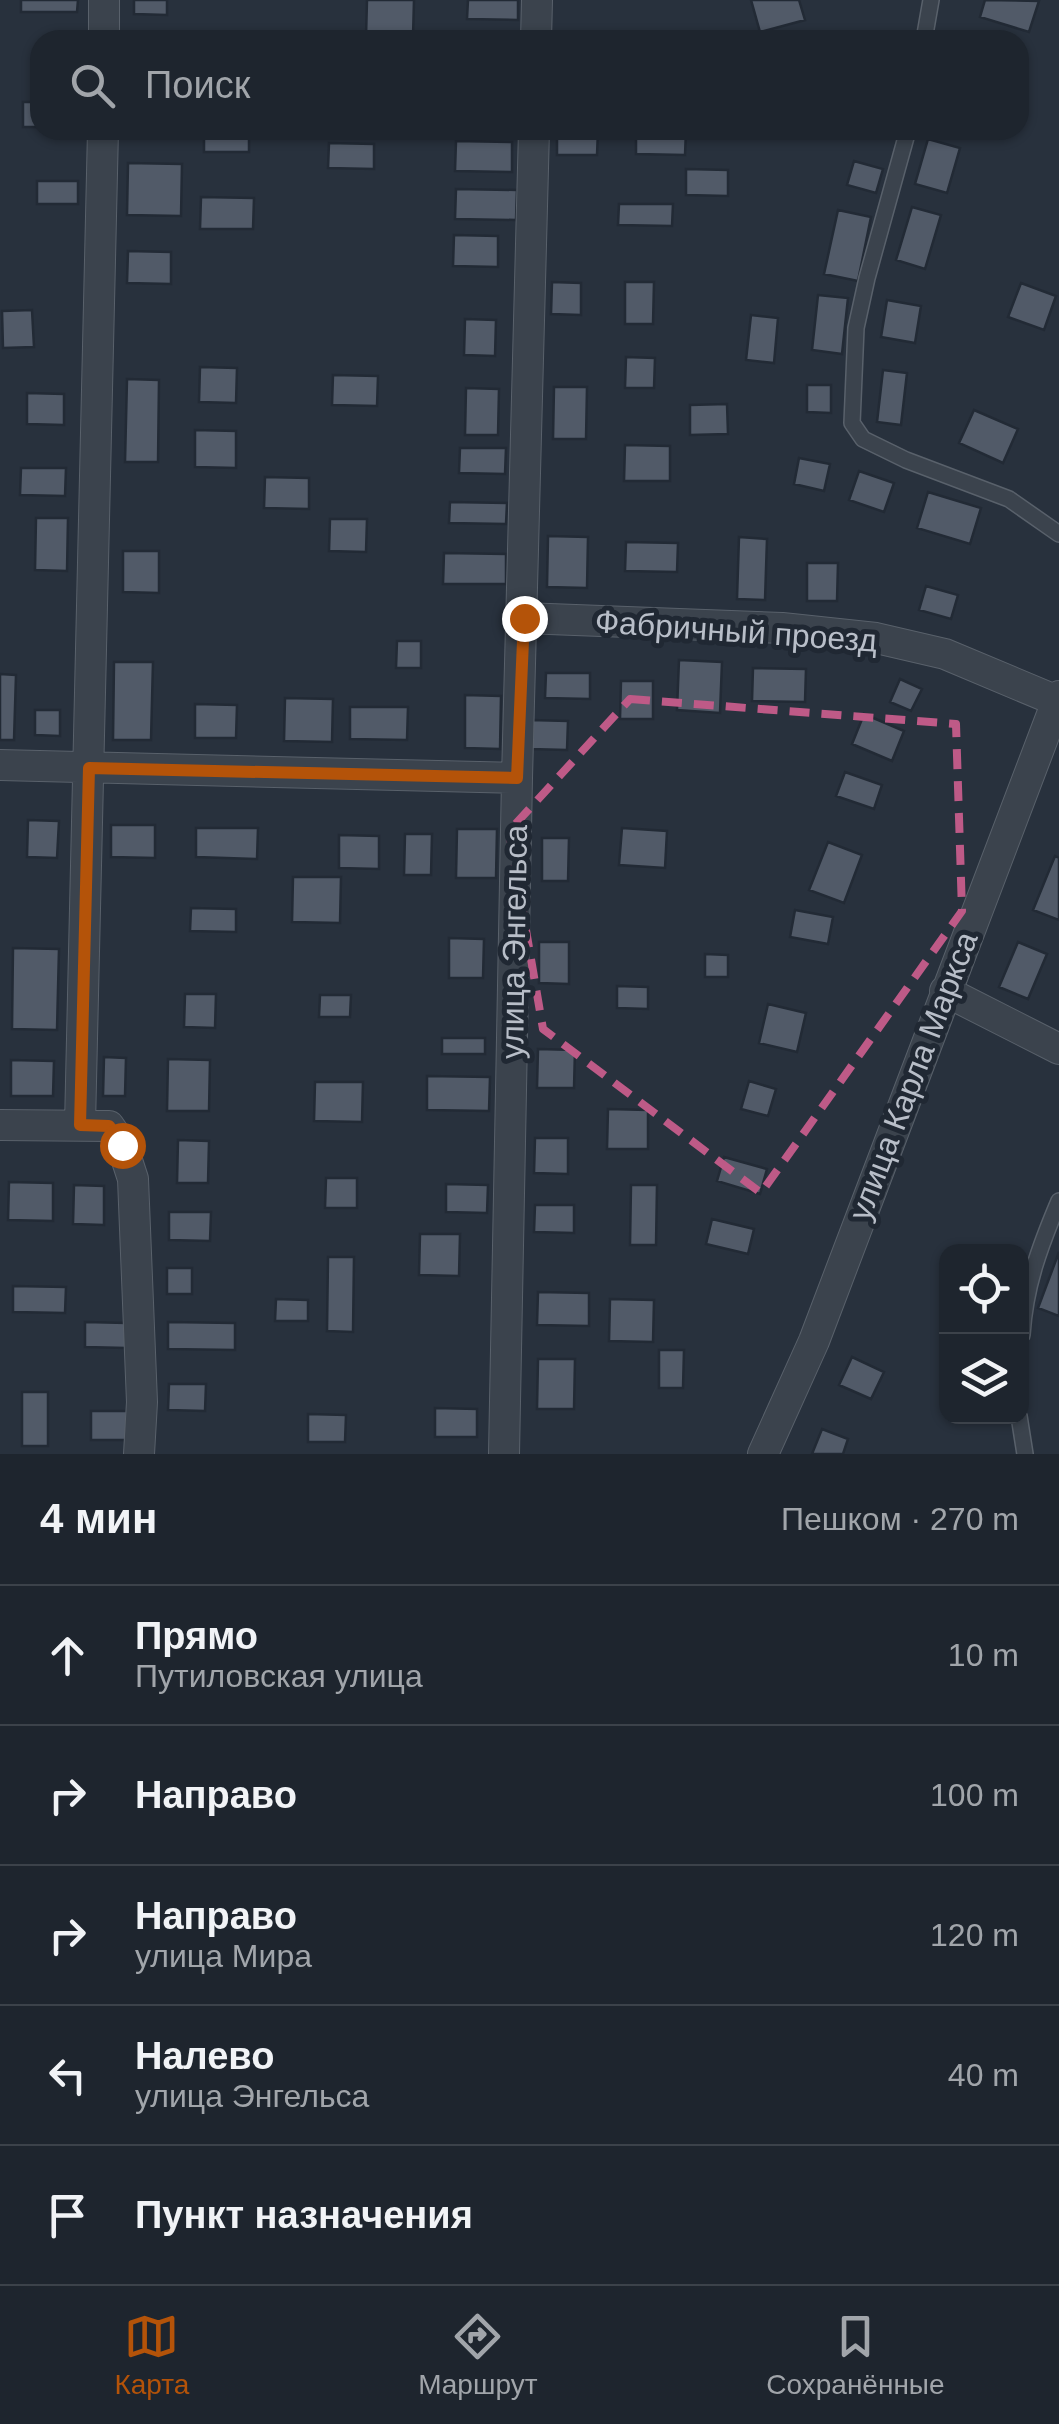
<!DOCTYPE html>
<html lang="ru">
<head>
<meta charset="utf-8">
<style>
	body { margin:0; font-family:Arial,sans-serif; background:#262d36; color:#f1f3f6 }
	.controls { position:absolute; right:30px; bottom:30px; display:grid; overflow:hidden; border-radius:20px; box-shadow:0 2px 8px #0004 }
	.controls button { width:90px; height:90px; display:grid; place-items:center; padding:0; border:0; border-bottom:2px solid #3c424a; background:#1e252e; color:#f1f3f6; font:50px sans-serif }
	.stop { position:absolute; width:30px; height:30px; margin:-22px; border:8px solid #b45309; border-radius:50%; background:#fff }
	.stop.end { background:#b45309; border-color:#fff; box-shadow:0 2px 10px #0008 }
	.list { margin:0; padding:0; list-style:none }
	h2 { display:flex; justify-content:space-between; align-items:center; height:130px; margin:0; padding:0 40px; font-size:42px }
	h2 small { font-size:32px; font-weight:400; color:#a1a5aa }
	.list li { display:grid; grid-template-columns:65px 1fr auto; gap:30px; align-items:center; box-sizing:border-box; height:140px; padding:0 40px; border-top:2px solid #3c424a }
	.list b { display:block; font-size:38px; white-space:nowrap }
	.list p { margin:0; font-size:32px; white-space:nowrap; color:#a1a5aa }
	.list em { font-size:32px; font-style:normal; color:#a1a5aa }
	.icon { flex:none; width:55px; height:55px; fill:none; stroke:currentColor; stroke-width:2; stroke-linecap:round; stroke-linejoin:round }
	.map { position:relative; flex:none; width:1059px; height:1454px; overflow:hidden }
	.search { position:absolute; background:#1e252e; box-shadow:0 2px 8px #0004; left:30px; right:30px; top:30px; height:110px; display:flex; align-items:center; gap:25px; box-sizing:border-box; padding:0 35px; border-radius:30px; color:#a1a5aa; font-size:38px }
	.sheet { height:830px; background:#1e252e }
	nav { display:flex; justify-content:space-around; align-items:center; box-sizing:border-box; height:140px; border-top:2px solid #3c424a; background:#1e252e; font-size:28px; color:#a1a5aa }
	nav a { display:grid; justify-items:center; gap:5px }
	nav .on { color:#b45309 }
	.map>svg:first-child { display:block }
	.building { fill:#515a68; stroke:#222a35; stroke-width:2.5 }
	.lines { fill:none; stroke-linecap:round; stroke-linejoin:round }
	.lane-casing { stroke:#59616b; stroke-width:18 }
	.street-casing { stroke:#59616b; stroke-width:32 }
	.lane { stroke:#3b434d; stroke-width:15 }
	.street { stroke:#3b434d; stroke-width:30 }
	.route { stroke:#b45309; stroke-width:12 }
	.marked { fill:none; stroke:#be5a87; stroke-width:8; stroke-dasharray:20 12; stroke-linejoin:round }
	.labels { text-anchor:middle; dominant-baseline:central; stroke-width:10; stroke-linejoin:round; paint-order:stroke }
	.street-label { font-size:32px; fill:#b8bec8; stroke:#202833 }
</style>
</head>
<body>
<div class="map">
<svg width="1059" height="1454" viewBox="0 0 1059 1454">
	<rect width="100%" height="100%" fill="#28313d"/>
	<path class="building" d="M 21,0 L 78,0 L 77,12 L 21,12 Z
		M 134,0 L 167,0 L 167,15 L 134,14 Z
		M 367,0 L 414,0 L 413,37 L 366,37 Z
		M 468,0 L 518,0 L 518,20 L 467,19 Z
		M 751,0 L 799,0 L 805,20 L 760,32 Z
		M 985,0 L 1039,1 L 1029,32 L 980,17 Z
		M 23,102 L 40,102 L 40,127 L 23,127 Z
		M 204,130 L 249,130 L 249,152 L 204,152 Z
		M 557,130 L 598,130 L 597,155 L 557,155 Z
		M 636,130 L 686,130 L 685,155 L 636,154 Z
		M 928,139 L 960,148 L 947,193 L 915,184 Z
		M 456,141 L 512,142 L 512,172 L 455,171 Z
		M 329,143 L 374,144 L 374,169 L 328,168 Z
		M 854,161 L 883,169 L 876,193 L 847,185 Z
		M 128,163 L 182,164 L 181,216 L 127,215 Z
		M 686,169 L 728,170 L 728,196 L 686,195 Z
		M 37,181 L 78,181 L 78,204 L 37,204 Z
		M 456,189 L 517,190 L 516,220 L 455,219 Z
		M 201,197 L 254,198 L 253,229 L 200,229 Z
		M 619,204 L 673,204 L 672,226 L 618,225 Z
		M 912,207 L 941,215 L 925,269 L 896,260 Z
		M 838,210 L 871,217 L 858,281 L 824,274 Z
		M 454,235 L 498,236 L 498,267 L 453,266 Z
		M 128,251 L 171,252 L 171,284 L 127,283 Z
		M 552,282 L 581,283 L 581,315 L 551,314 Z
		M 625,282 L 654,282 L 653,324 L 625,324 Z
		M 1021,283 L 1056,296 L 1044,330 L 1008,317 Z
		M 818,295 L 848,298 L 842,354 L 812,350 Z
		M 887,300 L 921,306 L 915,343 L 881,337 Z
		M 32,310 L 34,347 L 3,348 L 2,311 Z
		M 751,315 L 778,318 L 774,363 L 746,360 Z
		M 465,319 L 496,320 L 495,356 L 464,355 Z
		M 626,357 L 655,358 L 654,388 L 625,388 Z
		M 200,367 L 237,368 L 236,403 L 199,402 Z
		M 883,370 L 907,373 L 901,425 L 877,422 Z
		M 333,375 L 378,376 L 377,406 L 332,405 Z
		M 127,379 L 159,380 L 158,462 L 125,462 Z
		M 807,385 L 831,385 L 831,413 L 807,412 Z
		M 554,387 L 587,387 L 586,439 L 553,439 Z
		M 466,388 L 499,389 L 498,435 L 465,435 Z
		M 27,393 L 64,394 L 64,425 L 27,424 Z
		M 727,404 L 728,434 L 690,435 L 690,405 Z
		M 974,410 L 1018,429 L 1003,463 L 959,443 Z
		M 195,430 L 236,431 L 236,468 L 195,467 Z
		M 625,445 L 670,446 L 670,481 L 624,481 Z
		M 460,448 L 506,448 L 505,474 L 459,473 Z
		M 799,458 L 830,464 L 824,491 L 794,484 Z
		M 21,468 L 66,468 L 65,496 L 20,495 Z
		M 859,471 L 894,483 L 884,512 L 849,500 Z
		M 265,477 L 309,478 L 309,509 L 264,508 Z
		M 928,492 L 981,508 L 970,544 L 917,528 Z
		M 450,502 L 507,503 L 506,524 L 449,523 Z
		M 36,518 L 68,518 L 67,571 L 35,570 Z
		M 330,519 L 367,519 L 366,552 L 329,551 Z
		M 548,536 L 588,537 L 587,588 L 547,587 Z
		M 739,537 L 767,539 L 765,600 L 737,599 Z
		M 626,542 L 678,543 L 677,572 L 625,571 Z
		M 123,551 L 159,551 L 159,593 L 123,592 Z
		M 444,553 L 506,554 L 506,584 L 443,584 Z
		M 807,563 L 838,563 L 837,601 L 807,601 Z
		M 926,586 L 958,595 L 951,619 L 919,610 Z
		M 397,641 L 421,641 L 421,668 L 396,668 Z
		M 679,660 L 722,662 L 720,713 L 677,710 Z
		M 114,662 L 153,662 L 151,740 L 113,740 Z
		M 753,668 L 806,669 L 805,702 L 752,701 Z
		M 546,673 L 590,673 L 590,699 L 545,698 Z
		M 0,674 L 16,675 L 14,740 L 0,740 Z
		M 900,679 L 922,689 L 911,711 L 890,702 Z
		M 621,681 L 653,681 L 653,719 L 620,719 Z
		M 465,695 L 501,696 L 500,749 L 465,748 Z
		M 285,698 L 333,699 L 332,742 L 284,741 Z
		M 195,704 L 237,705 L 236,738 L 195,738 Z
		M 350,707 L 408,707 L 407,740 L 350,739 Z
		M 35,710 L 60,710 L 60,736 L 35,735 Z
		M 864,714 L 904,731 L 892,761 L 852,744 Z
		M 530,720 L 568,721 L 567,750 L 530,749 Z
		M 845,772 L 882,785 L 874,809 L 836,796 Z
		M 28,820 L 59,821 L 57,858 L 27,857 Z
		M 111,825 L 155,825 L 155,858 L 111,857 Z
		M 196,828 L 258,828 L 257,859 L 196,857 Z
		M 622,828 L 667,831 L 665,868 L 619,865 Z
		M 457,829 L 497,829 L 496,878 L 456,878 Z
		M 405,834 L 432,834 L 431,875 L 404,875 Z
		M 339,835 L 379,836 L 379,869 L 339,868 Z
		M 542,838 L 569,838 L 568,881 L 542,881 Z
		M 828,842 L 862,855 L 844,903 L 809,890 Z
		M 1055,856 L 1059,858 L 1059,920 L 1033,910 Z
		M 293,877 L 341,877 L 340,923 L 292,922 Z
		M 191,908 L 236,909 L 236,932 L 190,931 Z
		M 795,910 L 833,917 L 828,944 L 790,937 Z
		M 449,938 L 484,939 L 483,978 L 449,978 Z
		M 539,942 L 569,942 L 569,984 L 539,983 Z
		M 1018,942 L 1047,954 L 1028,999 L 999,987 Z
		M 13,948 L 59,949 L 57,1030 L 12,1029 Z
		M 705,954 L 728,955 L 728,977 L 705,977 Z
		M 617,986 L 648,987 L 648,1009 L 617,1008 Z
		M 185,994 L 216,994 L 215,1028 L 184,1027 Z
		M 320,995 L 351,995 L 350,1017 L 319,1017 Z
		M 768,1004 L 806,1013 L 797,1052 L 759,1043 Z
		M 442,1038 L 485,1038 L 485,1054 L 442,1054 Z
		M 538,1049 L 575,1050 L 574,1088 L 537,1088 Z
		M 104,1057 L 126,1058 L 125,1096 L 103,1096 Z
		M 168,1059 L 210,1060 L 209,1111 L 167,1111 Z
		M 11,1060 L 54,1061 L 53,1096 L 11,1096 Z
		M 427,1076 L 490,1077 L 489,1111 L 427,1110 Z
		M 749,1081 L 776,1089 L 768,1116 L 741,1109 Z
		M 315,1082 L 363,1082 L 362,1122 L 314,1121 Z
		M 608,1109 L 648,1110 L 648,1149 L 607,1149 Z
		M 535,1138 L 568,1138 L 568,1174 L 534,1173 Z
		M 178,1140 L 209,1141 L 208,1183 L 177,1183 Z
		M 724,1157 L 767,1169 L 760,1194 L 717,1181 Z
		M 326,1178 L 357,1178 L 357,1208 L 325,1208 Z
		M 9,1182 L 53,1183 L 53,1221 L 8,1220 Z
		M 446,1184 L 488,1185 L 487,1213 L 446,1212 Z
		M 74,1185 L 104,1186 L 104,1225 L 73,1224 Z
		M 631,1185 L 657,1185 L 656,1245 L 630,1245 Z
		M 535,1205 L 574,1205 L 574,1233 L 534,1232 Z
		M 169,1212 L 211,1212 L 210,1241 L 169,1240 Z
		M 712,1219 L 754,1229 L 748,1254 L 706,1244 Z
		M 420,1234 L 460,1234 L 459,1276 L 419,1275 Z
		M 1059,1252 L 1059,1316 L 1038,1308 Z
		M 328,1257 L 354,1257 L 353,1332 L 327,1331 Z
		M 167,1268 L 192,1268 L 192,1294 L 167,1294 Z
		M 13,1286 L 66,1287 L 65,1313 L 13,1312 Z
		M 538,1292 L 589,1293 L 589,1326 L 537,1325 Z
		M 276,1299 L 308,1300 L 308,1321 L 275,1321 Z
		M 610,1299 L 654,1300 L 653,1342 L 609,1341 Z
		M 85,1322 L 127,1323 L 126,1348 L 85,1347 Z
		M 168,1322 L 235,1323 L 235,1350 L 168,1349 Z
		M 659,1350 L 684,1350 L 683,1388 L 659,1388 Z
		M 852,1357 L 884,1372 L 871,1399 L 839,1385 Z
		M 538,1359 L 575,1359 L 574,1409 L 537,1409 Z
		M 169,1384 L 206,1384 L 205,1411 L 168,1410 Z
		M 22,1392 L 48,1392 L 48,1446 L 22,1446 Z
		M 435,1408 L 477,1409 L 477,1437 L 435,1437 Z
		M 91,1411 L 127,1411 L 127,1440 L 91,1440 Z
		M 308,1414 L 346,1415 L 345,1442 L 308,1442 Z
		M 822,1429 L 848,1439 L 843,1454 L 812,1454 Z"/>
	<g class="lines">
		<g class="lane-casing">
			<path id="lane" d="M 924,40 L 931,0
				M 908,130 L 867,278 L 856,328 L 852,423 L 863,439 L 906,460 L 1009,499 L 1059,534
				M 1022,1335 C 1025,1286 1040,1246 1059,1201
				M 1019,1416 L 1025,1454"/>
		</g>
		<g class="street-casing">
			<path id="street" d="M 104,40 L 104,0
				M 536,40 L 537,0
				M 523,618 L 782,628 L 876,638 L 945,654 L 1057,701
				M 0,765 L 517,778
				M 945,991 L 1059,1049
				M 0,1125 L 109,1126 L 122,1145 L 133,1179 L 142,1402 L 139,1454
				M 80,1125 L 103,130
				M 504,1454 L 517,778 L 534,130
				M 763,1454 L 814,1341 L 1059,696"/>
		</g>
		<use href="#lane" class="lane"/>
		<use href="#street" class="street"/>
	</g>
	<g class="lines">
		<path class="route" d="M 122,1145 L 109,1126 L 80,1125 L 89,768 L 517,778 L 524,618"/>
	</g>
	<path class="marked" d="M 630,699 L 956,724 L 962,911 L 761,1193 L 543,1029 L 509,831 Z"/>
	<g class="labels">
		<g class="street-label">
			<text transform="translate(736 631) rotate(4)">Фабричный проезд</text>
			<text transform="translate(514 942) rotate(-89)">улица Энгельса</text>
			<text transform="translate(913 1076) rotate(-69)">улица Карла Маркса</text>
		</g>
	</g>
</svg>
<div class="controls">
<button><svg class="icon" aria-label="locate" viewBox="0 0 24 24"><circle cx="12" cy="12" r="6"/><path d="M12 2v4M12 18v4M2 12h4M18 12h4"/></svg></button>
<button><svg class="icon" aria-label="layers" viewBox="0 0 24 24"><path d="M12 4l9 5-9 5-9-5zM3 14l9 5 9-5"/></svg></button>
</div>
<div class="stop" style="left:122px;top:1145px"></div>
<div class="stop end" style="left:524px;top:618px"></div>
<div class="search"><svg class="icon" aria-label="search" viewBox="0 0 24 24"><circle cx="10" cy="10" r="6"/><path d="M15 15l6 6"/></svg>Поиск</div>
</div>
<section class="sheet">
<h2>4 мин<small>Пешком · 270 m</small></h2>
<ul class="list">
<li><svg class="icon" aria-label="ahead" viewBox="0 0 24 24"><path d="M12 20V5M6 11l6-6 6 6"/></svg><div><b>Прямо</b><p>Путиловская улица</p></div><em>10 m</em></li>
<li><svg class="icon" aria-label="right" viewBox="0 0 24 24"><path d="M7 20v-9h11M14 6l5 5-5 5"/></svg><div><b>Направо</b></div><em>100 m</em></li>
<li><svg class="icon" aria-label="right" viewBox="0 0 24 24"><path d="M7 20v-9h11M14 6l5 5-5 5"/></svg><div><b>Направо</b><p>улица Мира</p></div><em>120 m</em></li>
<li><svg class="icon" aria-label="left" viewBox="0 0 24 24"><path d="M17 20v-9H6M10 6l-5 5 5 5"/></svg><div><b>Налево</b><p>улица Энгельса</p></div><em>40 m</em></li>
<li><svg class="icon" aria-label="arrive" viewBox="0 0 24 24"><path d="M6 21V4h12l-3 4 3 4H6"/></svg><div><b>Пункт назначения</b></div></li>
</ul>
</section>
<nav>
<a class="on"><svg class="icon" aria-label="map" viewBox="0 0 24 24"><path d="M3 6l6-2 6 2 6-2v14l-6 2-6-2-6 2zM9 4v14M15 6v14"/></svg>Карта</a>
<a><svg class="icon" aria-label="directions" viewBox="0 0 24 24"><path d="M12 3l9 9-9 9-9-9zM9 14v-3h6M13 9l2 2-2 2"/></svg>Маршрут</a>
<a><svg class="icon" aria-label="saved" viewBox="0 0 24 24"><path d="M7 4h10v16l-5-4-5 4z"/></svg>Сохранённые</a>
</nav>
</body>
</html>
